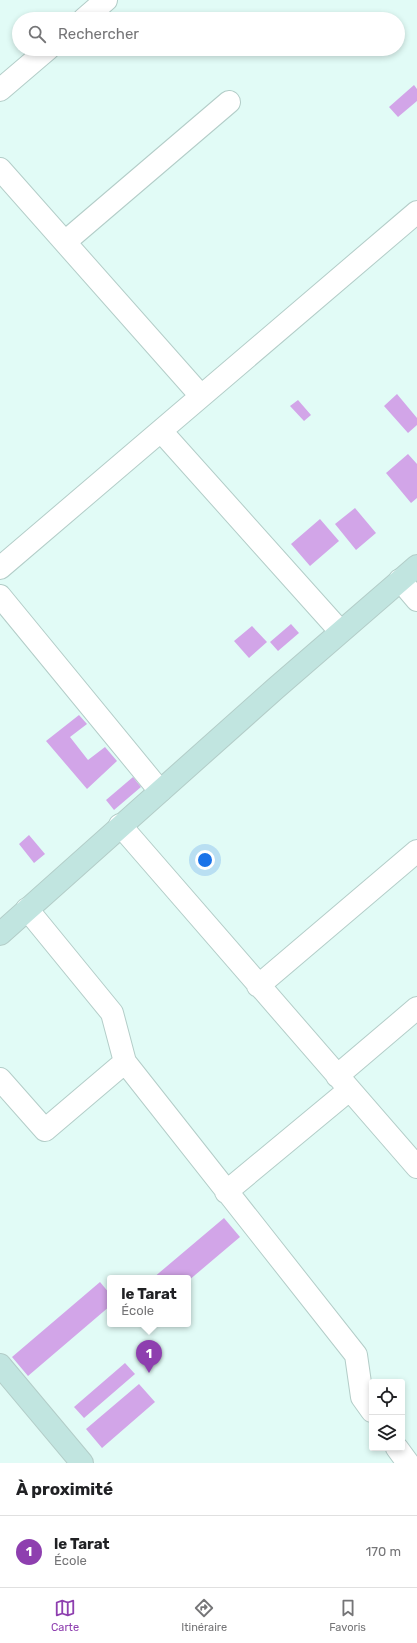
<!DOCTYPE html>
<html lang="fr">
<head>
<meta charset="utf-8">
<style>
	body { margin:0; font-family:Rubik,sans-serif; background:#f6f6f6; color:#202124 }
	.controls { position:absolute; right:12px; bottom:12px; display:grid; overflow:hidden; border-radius:4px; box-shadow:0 2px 6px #0003 }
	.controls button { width:36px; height:36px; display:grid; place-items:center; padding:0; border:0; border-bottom:1px solid #e0e0e0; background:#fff; color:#202124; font:20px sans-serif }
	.you { position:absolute; left:205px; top:860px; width:14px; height:14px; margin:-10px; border:3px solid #fff; border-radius:50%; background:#1a73e8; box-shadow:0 0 0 6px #1a73e833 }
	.badge { display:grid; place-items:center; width:26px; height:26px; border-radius:50%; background:#8e3faf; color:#fff; font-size:13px; font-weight:700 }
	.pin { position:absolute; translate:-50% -33px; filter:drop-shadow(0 1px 2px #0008) }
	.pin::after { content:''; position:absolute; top:21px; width:14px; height:12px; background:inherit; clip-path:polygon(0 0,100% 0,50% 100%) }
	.popup { position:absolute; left:107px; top:1275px; width:84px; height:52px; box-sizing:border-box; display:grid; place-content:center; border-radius:4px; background:#fff; filter:drop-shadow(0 1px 3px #0005); font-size:13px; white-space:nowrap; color:#757577 }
	.popup b { font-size:15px; color:#202124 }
	.popup::after { content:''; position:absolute; left:50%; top:100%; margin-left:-8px; border:8px solid transparent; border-top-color:#fff }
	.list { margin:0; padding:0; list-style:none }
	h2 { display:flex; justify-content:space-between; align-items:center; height:52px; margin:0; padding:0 16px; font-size:17px }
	h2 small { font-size:13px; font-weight:400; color:#757577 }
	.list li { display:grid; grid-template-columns:26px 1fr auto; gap:12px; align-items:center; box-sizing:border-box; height:72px; padding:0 16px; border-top:1px solid #e0e0e0 }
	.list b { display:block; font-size:15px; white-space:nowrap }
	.list p { margin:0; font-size:13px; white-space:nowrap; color:#757577 }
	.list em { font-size:13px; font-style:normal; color:#757577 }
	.icon { flex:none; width:22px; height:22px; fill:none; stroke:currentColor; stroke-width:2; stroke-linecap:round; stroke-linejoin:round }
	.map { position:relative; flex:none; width:417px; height:1463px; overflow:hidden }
	.search { position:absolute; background:#fff; box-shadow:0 2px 6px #0003; left:12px; right:12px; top:12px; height:44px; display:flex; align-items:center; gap:10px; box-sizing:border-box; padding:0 14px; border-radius:22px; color:#757577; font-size:15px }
	.sheet { height:124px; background:#fff }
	nav { display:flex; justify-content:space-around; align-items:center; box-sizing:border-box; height:56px; border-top:1px solid #e0e0e0; background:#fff; font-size:11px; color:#757577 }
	nav a { display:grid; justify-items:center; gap:2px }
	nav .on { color:#8e3faf }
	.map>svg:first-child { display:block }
	.building { fill:#d2a5e8 }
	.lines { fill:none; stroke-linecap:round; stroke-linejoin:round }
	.street-casing { stroke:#b3cdc8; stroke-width:24 }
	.secondary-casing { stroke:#b3cdc8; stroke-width:24 }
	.street { stroke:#fff; stroke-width:22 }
	.secondary { stroke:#c1e5e0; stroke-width:22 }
</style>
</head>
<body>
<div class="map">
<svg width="417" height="1463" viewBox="0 0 417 1463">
	<rect width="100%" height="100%" fill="#e1fbf6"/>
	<path class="building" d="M 124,14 L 128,19 L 118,19 Z
		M 414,85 L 417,89 L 417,101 L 398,117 L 389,107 Z
		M 397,394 L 417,418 L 417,425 L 408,433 L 384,406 Z
		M 298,400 L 311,415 L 304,421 L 290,406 Z
		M 408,454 L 417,464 L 417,498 L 411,503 L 386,473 Z
		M 355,508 L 376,533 L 356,550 L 335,524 Z
		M 320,519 L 339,541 L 310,566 L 291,544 Z
		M 291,624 L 299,633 L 278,651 L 270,642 Z
		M 252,626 L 267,642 L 249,658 L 234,641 Z
		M 79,715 L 87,724 L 70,737 L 88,760 L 105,747 L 117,761 L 87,789 L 46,741 Z
		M 133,777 L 141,787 L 114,810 L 106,800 Z
		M 29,835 L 45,854 L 34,863 L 19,844 Z
		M 224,1218 L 240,1237 L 188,1281 L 188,1278 L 153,1278 Z
		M 100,1282 L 110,1294 L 110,1306 L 28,1376 L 12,1357 Z
		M 125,1363 L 135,1374 L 84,1418 L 74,1407 Z
		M 139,1384 L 155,1402 L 102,1448 L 86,1429 Z"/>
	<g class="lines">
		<g class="street-casing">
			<path id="street" d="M 84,19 L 106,0
				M 0,90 L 48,49
				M 0,169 L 201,396
				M 65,242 L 229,102
				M 161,431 L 340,631
				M 0,568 L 417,212
				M 400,580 L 417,600
				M 0,596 L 160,791
				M 120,825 L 417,1167
				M 27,909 L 112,1013 L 125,1062
				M 258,986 L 417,851
				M 337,1076 L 417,1008
				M 0,1079 L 45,1130 L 125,1062 L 356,1355 L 362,1397 L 372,1411
				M 226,1192 L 349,1090
				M 397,1448 L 408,1463"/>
		</g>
		<g class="secondary-casing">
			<path id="secondary" d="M 0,934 L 276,688 L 417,566
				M 0,1365 L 82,1463"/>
		</g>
		<use href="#street" class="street"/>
		<use href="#secondary" class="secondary"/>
	</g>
</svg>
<div class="controls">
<button><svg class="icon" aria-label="locate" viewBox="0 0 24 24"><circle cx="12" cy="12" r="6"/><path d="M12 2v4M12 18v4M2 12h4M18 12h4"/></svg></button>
<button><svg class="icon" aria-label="layers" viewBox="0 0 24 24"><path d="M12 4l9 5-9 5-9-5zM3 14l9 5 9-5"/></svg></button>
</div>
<div class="you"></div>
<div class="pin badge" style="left:149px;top:1373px">1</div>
<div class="popup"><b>le Tarat</b>École</div>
<div class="search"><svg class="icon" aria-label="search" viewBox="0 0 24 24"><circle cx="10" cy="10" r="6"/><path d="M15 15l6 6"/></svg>Rechercher</div>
</div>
<section class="sheet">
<h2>À proximité<small></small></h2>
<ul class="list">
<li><span class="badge">1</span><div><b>le Tarat</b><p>École</p></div><em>170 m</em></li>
</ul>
</section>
<nav>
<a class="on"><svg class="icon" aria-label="map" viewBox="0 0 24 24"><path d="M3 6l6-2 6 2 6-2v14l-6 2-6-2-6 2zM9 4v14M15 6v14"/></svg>Carte</a>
<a><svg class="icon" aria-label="directions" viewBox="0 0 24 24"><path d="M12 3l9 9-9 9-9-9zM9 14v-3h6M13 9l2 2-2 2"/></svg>Itinéraire</a>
<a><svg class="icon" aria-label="saved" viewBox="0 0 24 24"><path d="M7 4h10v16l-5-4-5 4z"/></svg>Favoris</a>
</nav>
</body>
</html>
